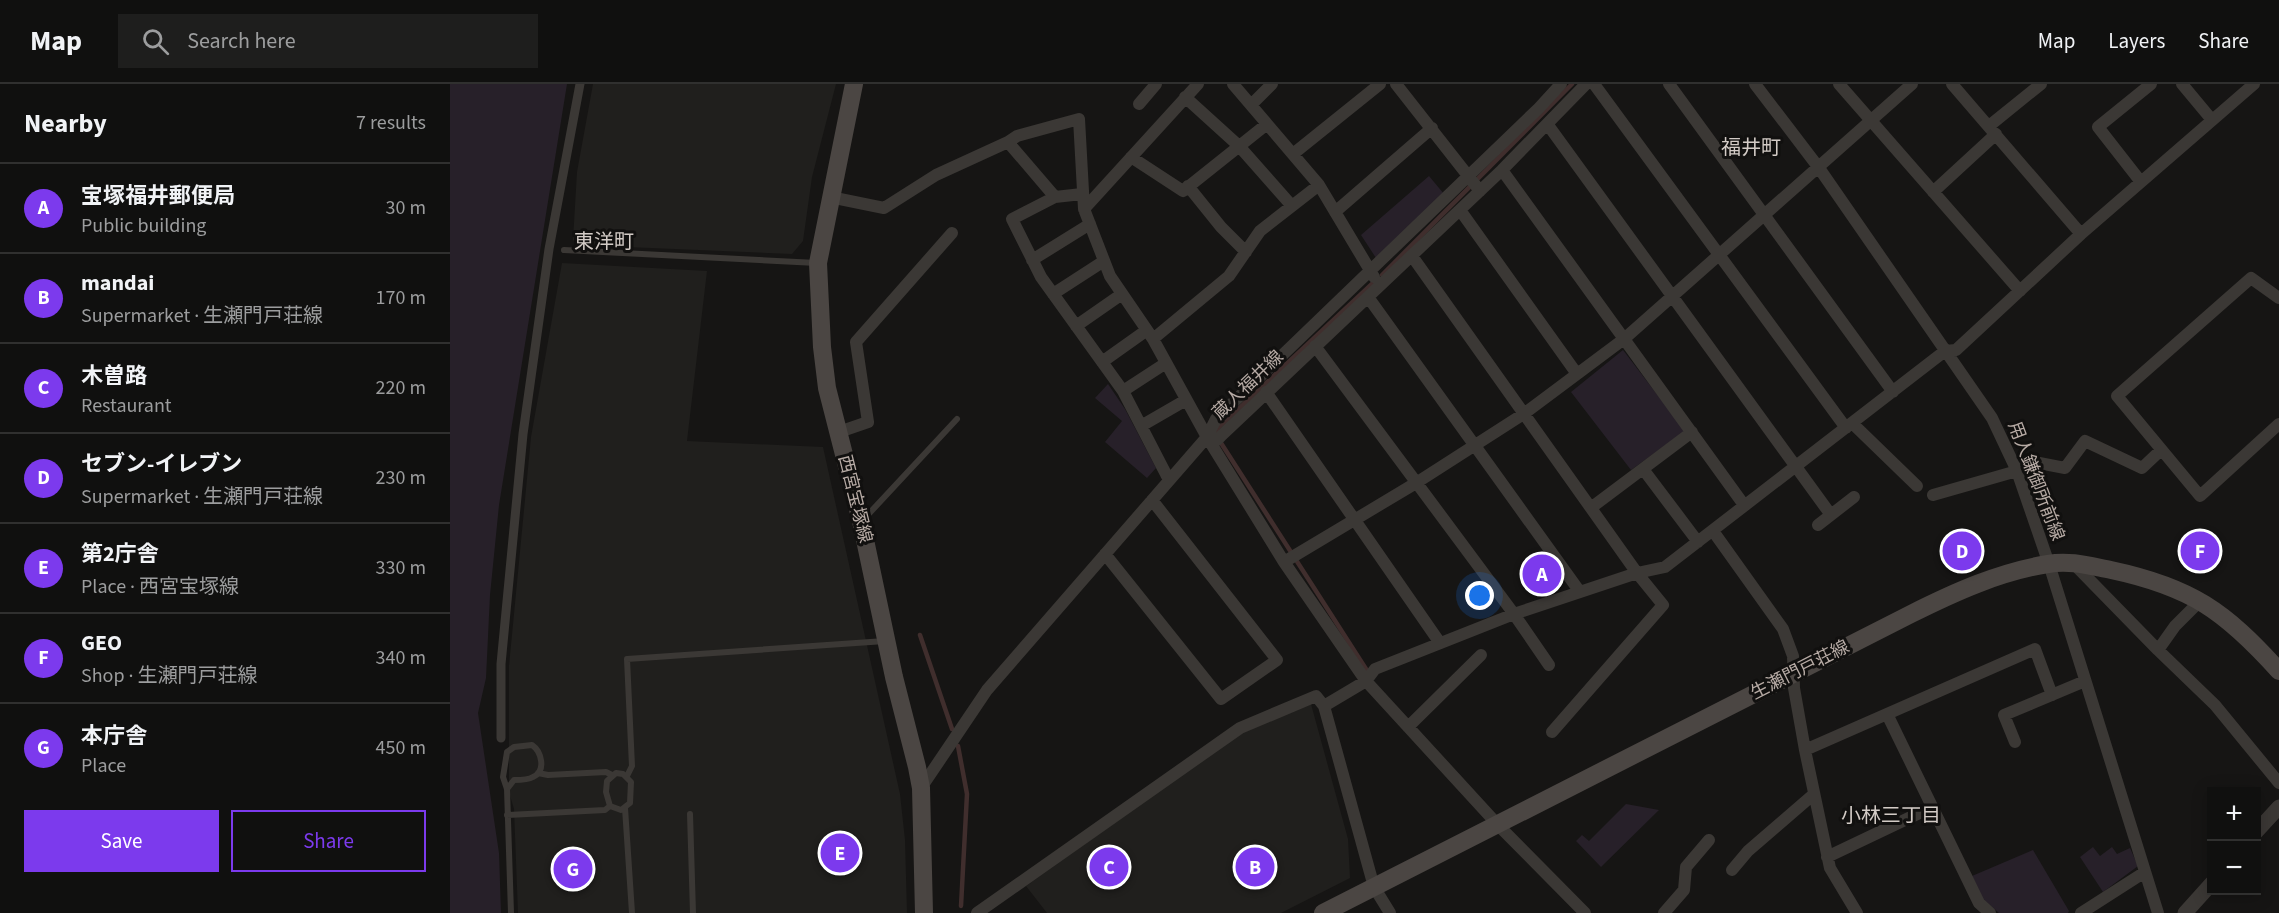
<!DOCTYPE html>
<html lang="en">
<head>
<meta charset="utf-8">
<style>
	body { margin:0; font-family:"Source Sans 3","Noto Sans JP",sans-serif; background:#1e1e1d; color:#f1f3f6 }
	.controls { position:absolute; right:18px; bottom:18px; display:grid; overflow:hidden; border-radius:0px; box-shadow:0 3px 15px #0003 }
	.controls button { width:54px; height:54px; display:grid; place-items:center; padding:0; border:0; border-bottom:2px solid #30302f; background:#10100f; color:#f1f3f6; font:30px sans-serif }
	.you { position:absolute; left:1030px; top:512px; width:21px; height:21px; margin:-15px; border:4px solid #fff; border-radius:50%; background:#1a73e8; box-shadow:0 0 0 9px #1a73e833 }
	.badge { display:grid; place-items:center; width:39px; height:39px; border-radius:50%; background:#7c3aed; color:#fff; font-size:20px; font-weight:700 }
	.pin { position:absolute; translate:-50% -50%; border:3px solid #fff; box-shadow:0 2px 6px #0006 }
	.list { margin:0; padding:0; list-style:none }
	h2 { display:flex; justify-content:space-between; align-items:center; height:78px; margin:0; padding:0 24px; font-size:26px }
	h2 small { font-size:20px; font-weight:400; color:#9c9d9e }
	.list li { display:grid; grid-template-columns:39px 1fr auto; gap:18px; align-items:center; box-sizing:border-box; height:90px; padding:0 24px; border-top:2px solid #30302f }
	.list b { display:block; font-size:22px; white-space:nowrap }
	.list p { margin:0; font-size:20px; white-space:nowrap; color:#9c9d9e }
	.list em { font-size:20px; font-style:normal; color:#9c9d9e }
	.actions { display:flex; gap:12px; padding:18px 24px }
	.actions a { flex:1; padding:14px 0; border:2px solid #7c3aed; border-radius:0px; text-align:center; font-size:21px; color:#7c3aed }
	.actions .main { background:#7c3aed; color:#fff }
	.icon { flex:none; width:33px; height:33px; fill:none; stroke:currentColor; stroke-width:2; stroke-linecap:round; stroke-linejoin:round }
	.map { position:relative; flex:none; width:1829px; height:829px; overflow:hidden }
	header { display:flex; align-items:center; gap:36px; box-sizing:border-box; height:84px; padding:0 30px; background:#10100f; border-bottom:2px solid #30302f }
	header strong { font-size:28px }
	nav { display:flex; gap:33px; margin-inline-start:auto; font-size:21px }
	.search { width:420px; height:54px; background:#1e1e1d; display:flex; align-items:center; gap:15px; box-sizing:border-box; padding:0 21px; border-radius:0px; color:#9c9d9e; font-size:22px }
	main { display:flex }
	aside { flex:1; background:#10100f }
	.map>svg:first-child { display:block }
	.built { fill:#201f1d }
	.green { fill:#272029 }
	.lines { fill:none; stroke-linecap:round; stroke-linejoin:round }
	.stream { stroke:#402e2d; stroke-width:4.5 }
	.service { stroke:#3b3835; stroke-width:6 }
	.pedestrian { stroke:#3b3835; stroke-width:9 }
	.minor { stroke:#3b3835; stroke-width:12 }
	.tertiary { stroke:#3b3835; stroke-width:15 }
	.secondary { stroke:#4b4643; stroke-width:18 }
	.labels { text-anchor:middle; dominant-baseline:central; stroke-width:6; stroke-linejoin:round; paint-order:stroke }
	.street-label { font-size:18px; fill:#b7aba5; stroke:#11100f }
	.neighbourhood-label { font-size:20px; fill:#d3cbc6; stroke:#11100f }
</style>
</head>
<body>
<header>
<strong>Map</strong>
<div class="search"><svg class="icon" aria-label="search" viewBox="0 0 24 24"><circle cx="10" cy="10" r="6"/><path d="M15 15l6 6"/></svg>Search here</div>
<nav><a>Map</a><a>Layers</a><a>Share</a></nav>
</header>
<main>
<aside>
<h2>Nearby<small>7 results</small></h2>
<ul class="list">
<li><span class="badge">A</span><div><b>宝塚福井郵便局</b><p>Public building</p></div><em>30 m</em></li>
<li><span class="badge">B</span><div><b>mandai</b><p>Supermarket · 生瀬門戸荘線</p></div><em>170 m</em></li>
<li><span class="badge">C</span><div><b>木曽路</b><p>Restaurant</p></div><em>220 m</em></li>
<li><span class="badge">D</span><div><b>セブン-イレブン</b><p>Supermarket · 生瀬門戸荘線</p></div><em>230 m</em></li>
<li><span class="badge">E</span><div><b>第2庁舎</b><p>Place · 西宮宝塚線</p></div><em>330 m</em></li>
<li><span class="badge">F</span><div><b>GEO</b><p>Shop · 生瀬門戸荘線</p></div><em>340 m</em></li>
<li><span class="badge">G</span><div><b>本庁舎</b><p>Place</p></div><em>450 m</em></li>
</ul>
<div class="actions"><a class="main">Save</a><a>Share</a></div>
</aside>
<div class="map">
<svg width="1829" height="829" viewBox="0 0 1829 829">
	<rect width="100%" height="100%" fill="#161514"/>
	<path class="built" d="M 143,0 L 386,0 L 362,93 L 353,157 L 342,170 L 129,161 L 123,156 L 127,88 Z
		M 112,179 L 257,187 L 237,357 L 373,363 L 450,710 L 455,756 L 457,829 L 68,829 L 64,725 L 59,708 L 59,582 L 81,353 Z
		M 861,620 L 898,755 L 900,794 L 831,829 L 597,829 L 576,802 L 790,649 Z"/>
	<path class="green" d="M 0,0 L 117,0 L 49,421 L 40,511 L 36,594 L 28,629 L 49,769 L 51,829 L 0,829 Z
		M 979,92 L 994,110 L 926,174 L 911,151 Z
		M 1173,266 L 1235,347 L 1181,386 L 1121,308 Z
		M 658,300 L 675,325 L 706,384 L 697,394 L 655,358 L 672,337 L 645,314 Z
		M 1176,720 L 1209,726 L 1151,783 L 1126,757 L 1132,751 L 1139,757 Z
		M 1643,763 L 1650,772 L 1662,763 L 1667,770 L 1680,764 L 1688,782 L 1653,808 L 1630,773 Z
		M 1583,766 L 1619,827 L 1618,829 L 1549,829 L 1533,815 L 1522,792 Z"/>
	<g class="lines">
		<path class="stream" d="M 932,191 L 1122,0
			M 470,551 L 502,645
			M 916,585 L 771,359 L 767,345 L 923,199
			M 508,662 L 517,710 L 511,822"/>
		<path class="service" d="M 114,166 L 367,179
			M 414,435 L 507,335
			M 88,689 L 98,691 L 156,688 L 162,691
			M 166,689 L 173,690 L 181,698 L 180,719 L 171,726 L 160,722 L 156,708 L 157,697 Z
			M 177,692 L 182,682 L 177,575 L 435,557
			M 57,705 L 64,696 C 70,696 78,696 83,693 C 97,687 91,667 82,661 L 64,663 L 57,668 L 53,693 L 57,705 L 61,829
			M 175,724 L 182,829
			M 240,730 L 243,829
			M 57,731 L 155,726 L 160,722"/>
		<path class="pedestrian" d="M 51,654 L 51,580 L 73,350 L 99,165 L 130,0"/>
		<path class="minor" d="M 783,0 L 869,101 L 924,193
			M 946,0 L 1030,107
			M 1144,0 L 1396,344
			M 1219,0 L 1443,308
			M 1305,0 L 1369,84 L 1542,334 L 1567,387 L 1599,480 L 1708,829
			M 1389,0 L 1570,207
			M 1502,0 L 1631,150
			M 1732,0 L 1762,36
			M 735,13 L 789,62 L 842,122
			M 689,20 L 706,0
			M 801,21 L 822,0
			M 1098,41 L 1381,431
			M 1539,42 L 1591,0
			M 558,58 L 567,52 L 629,35 L 634,125 L 660,192 L 703,255 L 757,353 L 834,478 L 916,597 L 1048,741 L 1135,829
			M 843,70 L 930,0
			M 681,73 L 733,107 L 817,40
			M 1052,86 L 1294,421
			M 1691,98 L 1648,43 L 1701,0
			M 738,102 L 771,143 L 796,168
			M 1483,108 L 1546,50
			M 380,113 L 434,124 L 486,91 L 558,58 L 605,113 L 632,110
			M 605,113 L 562,135 L 591,193 L 673,307 L 719,396
			M 634,125 L 748,0
			M 1010,126 L 1127,290
			M 885,128 L 982,44
			M 962,172 L 1187,489 L 1213,521 L 1102,648
			M 582,176 L 640,140
			M 603,210 L 654,177
			M 918,213 L 1130,508
			M 1829,214 L 1801,194 L 1667,312 L 1750,412 L 1829,340
			M 626,242 L 672,210
			M 703,255 L 779,192 L 810,147 L 869,101
			M 865,262 L 1064,530 L 1099,581
			M 652,278 L 697,246
			M 673,307 L 716,279
			M 816,308 L 990,559
			M 1402,339 L 1467,402
			M 691,342 L 736,316
			M 389,348 L 418,338 L 406,258 L 502,149
			M 757,353 L 767,356 L 771,352 L 1052,86 L 1136,0
			M 1564,381 L 1584,378 L 1615,384 L 1635,357 L 1692,384 L 1711,366
			M 1193,385 L 1248,458
			M 1483,411 L 1567,387
			M 1142,423 L 1242,348
			M 1368,441 L 1404,413
			M 1263,447 L 1333,545 L 1343,572 L 1344,604 L 1355,666 L 1380,784 L 1407,829
			M 655,470 L 771,615 L 827,576 L 702,416
			M 834,478 L 966,399 L 1075,329 L 1174,255 L 1462,0
			M 1623,479 L 1708,566 L 1765,621 L 1829,699
			M 1708,566 L 1725,542 L 1750,517
			M 1437,630 L 1529,819 L 1540,829
			M 958,643 L 1031,571
			M 1565,658 L 1554,631 L 1635,597
			M 1355,666 L 1585,565 L 1602,611
			M 471,704 L 537,606 L 757,353 L 766,335 L 1089,24 L 1111,0
			M 1377,773 L 1482,723
			M 1282,786 L 1298,767 L 1364,710
			M 527,829 L 790,644 L 866,612 L 874,622
			M 940,829 L 924,803 L 874,622 L 916,597 L 925,585 L 1064,530 L 1187,489 L 1215,483 L 1495,267 L 1506,266 L 1631,150 L 1804,0
			M 1214,829 L 1234,806 L 1236,783 L 1259,756
			M 1631,829 L 1695,788"/>
		<path class="tertiary" d="M 1806,748 L 1829,723
			M 1735,829 L 1762,799"/>
		<path class="secondary" d="M 404,0 L 368,179 L 372,263 L 377,304 L 411,437 L 444,593 L 467,683 L 471,704 L 474,829
			M 873,829 L 1461,530 C 1505,508 1549,488 1598,480 C 1620,476 1640,482 1661,486 C 1741,503 1775,527 1829,587"/>
	</g>
	<g class="labels">
		<g class="street-label">
			<text transform="translate(798 301) rotate(-44)">蔵人福井線</text>
			<text transform="translate(1586 397) rotate(69)">用人鎌御所前線</text>
			<text transform="translate(405 415) rotate(76)">西宮宝塚線</text>
			<text transform="translate(1350 586) rotate(-27)">生瀬門戸荘線</text>
		</g>
		<g class="neighbourhood-label">
			<text x="1301" y="64">福井町</text>
			<text x="154" y="158">東洋町</text>
			<text x="1441" y="732">小林三丁目</text>
		</g>
	</g>
</svg>
<div class="controls">
<button>+</button>
<button>−</button>
</div>
<div class="you"></div>
<div class="pin badge" style="left:1092px;top:490px">A</div>
<div class="pin badge" style="left:805px;top:783px">B</div>
<div class="pin badge" style="left:659px;top:783px">C</div>
<div class="pin badge" style="left:1512px;top:467px">D</div>
<div class="pin badge" style="left:390px;top:769px">E</div>
<div class="pin badge" style="left:1750px;top:467px">F</div>
<div class="pin badge" style="left:123px;top:785px">G</div>
</div>
</main>
</body>
</html>
